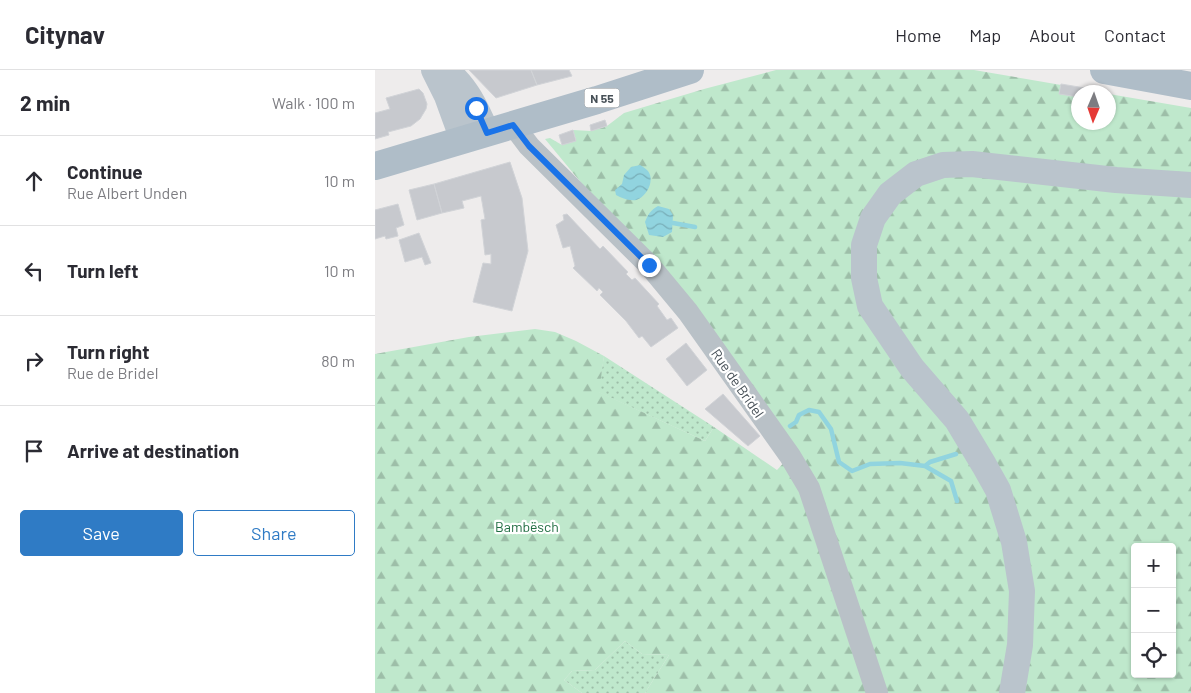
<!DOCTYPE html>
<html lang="en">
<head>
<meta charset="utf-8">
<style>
	body { margin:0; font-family:Barlow,sans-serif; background:#f7f7f7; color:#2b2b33 }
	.controls { position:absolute; right:15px; bottom:15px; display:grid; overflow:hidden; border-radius:5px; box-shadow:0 1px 4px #0004 }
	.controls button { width:45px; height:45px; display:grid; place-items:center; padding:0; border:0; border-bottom:1px solid #e1e1e2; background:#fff; color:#2b2b33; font:25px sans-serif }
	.compass { position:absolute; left:696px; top:15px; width:45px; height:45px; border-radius:50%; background:#fff; box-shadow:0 1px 4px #0004; rotate:182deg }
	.stop { position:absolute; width:15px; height:15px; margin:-11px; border:4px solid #1a73e8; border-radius:50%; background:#fff }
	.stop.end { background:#1a73e8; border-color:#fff; box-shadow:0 1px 5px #0008 }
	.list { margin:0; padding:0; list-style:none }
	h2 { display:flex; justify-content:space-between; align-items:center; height:65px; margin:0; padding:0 20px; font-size:21px }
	h2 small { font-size:16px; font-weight:400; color:#7c7c81 }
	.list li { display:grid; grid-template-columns:32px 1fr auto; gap:15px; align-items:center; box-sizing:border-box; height:90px; padding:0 20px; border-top:1px solid #e1e1e2 }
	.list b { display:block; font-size:19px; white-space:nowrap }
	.list p { margin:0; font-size:16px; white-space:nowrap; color:#7c7c81 }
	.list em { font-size:16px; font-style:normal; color:#7c7c81 }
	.actions { display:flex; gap:10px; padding:15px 20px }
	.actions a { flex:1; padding:11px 0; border:1px solid #2f7bc5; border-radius:5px; text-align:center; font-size:18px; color:#2f7bc5 }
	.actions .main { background:#2f7bc5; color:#fff }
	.icon { flex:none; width:28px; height:28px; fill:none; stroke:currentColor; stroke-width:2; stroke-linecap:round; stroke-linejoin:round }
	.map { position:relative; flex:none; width:816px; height:623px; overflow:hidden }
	header { display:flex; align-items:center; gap:30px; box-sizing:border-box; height:70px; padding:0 25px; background:#fff; border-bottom:1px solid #e1e1e2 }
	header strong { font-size:24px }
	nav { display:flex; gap:28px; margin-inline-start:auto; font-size:18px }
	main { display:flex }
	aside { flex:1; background:#fff }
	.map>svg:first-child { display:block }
	.grass { fill:url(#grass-dots) }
	.forest { fill:url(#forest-firs); fill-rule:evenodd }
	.water { fill:url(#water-waves) }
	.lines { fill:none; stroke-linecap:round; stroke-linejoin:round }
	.stream { stroke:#91d4df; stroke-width:4.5 }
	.building { fill:#c7c9ce; stroke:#d1d3d7 }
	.tertiary { stroke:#b9c1c7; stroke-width:22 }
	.secondary { stroke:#bac4cc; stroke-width:26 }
	.primary { stroke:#afbdc8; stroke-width:28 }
	.route { stroke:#1a73e8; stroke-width:6 }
	.labels { text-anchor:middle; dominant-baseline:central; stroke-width:4.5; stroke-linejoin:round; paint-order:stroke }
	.shield { fill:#fff; stroke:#7e8489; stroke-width:1 }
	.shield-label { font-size:12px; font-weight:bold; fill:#475057 }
	.street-label { font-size:14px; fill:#475057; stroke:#fff }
	.park-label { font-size:14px; fill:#226e43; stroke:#fff }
</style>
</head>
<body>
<header>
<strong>Citynav</strong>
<nav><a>Home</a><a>Map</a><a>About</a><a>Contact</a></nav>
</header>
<main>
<aside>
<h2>2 min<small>Walk · 100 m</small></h2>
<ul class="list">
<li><svg class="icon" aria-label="ahead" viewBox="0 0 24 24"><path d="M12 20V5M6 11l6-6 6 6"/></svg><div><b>Continue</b><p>Rue Albert Unden</p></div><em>10 m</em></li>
<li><svg class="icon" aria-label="left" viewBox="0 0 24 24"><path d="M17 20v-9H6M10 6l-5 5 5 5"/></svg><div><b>Turn left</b></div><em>10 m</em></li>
<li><svg class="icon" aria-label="right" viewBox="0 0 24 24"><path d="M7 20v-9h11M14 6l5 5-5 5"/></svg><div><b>Turn right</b><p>Rue de Bridel</p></div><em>80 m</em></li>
<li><svg class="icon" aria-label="arrive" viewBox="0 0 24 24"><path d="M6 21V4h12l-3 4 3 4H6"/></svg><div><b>Arrive at destination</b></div></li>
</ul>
<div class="actions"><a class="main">Save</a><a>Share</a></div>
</aside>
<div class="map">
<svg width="816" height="623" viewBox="0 0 816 623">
	<defs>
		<pattern id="grass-dots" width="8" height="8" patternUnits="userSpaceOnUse" patternTransform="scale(1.25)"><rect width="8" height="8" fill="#bfe8cc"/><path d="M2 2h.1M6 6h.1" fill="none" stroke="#9dbea8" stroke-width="1.8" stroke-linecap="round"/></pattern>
		<pattern id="forest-firs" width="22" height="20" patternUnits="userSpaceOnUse" patternTransform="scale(1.25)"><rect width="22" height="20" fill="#bfe8cc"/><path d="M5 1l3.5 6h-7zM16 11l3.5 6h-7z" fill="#9dbea8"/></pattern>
		<pattern id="water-waves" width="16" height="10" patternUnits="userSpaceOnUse" patternTransform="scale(1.25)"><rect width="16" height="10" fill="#91d4df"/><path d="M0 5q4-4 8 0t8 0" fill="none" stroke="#78aeb8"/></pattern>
	</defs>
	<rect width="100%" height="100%" fill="#eeecec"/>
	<path class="grass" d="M 229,286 L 339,357 L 330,371 L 223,322 Z
		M 250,571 L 267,584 L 294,585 L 270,623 L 207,623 L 189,610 L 197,601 L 220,600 Z"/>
	<path class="forest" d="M 401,0 L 599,0 L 727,22 L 704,22 L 704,52 L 734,52 L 734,24 L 816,38 L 816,623 L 270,623 L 294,585 L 267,584 L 250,571 L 220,600 L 197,601 L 189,610 L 207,623 L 0,623 L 0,284 L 94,267 L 160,259 L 180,262 L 201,271 L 229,286 L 224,322 L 330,371 L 339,357 L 402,400 L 415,386 L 313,242 L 170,69 L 175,68 L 187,75 L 201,70 L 198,60 L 216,61 L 232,56 L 249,43 L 329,19 ZM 760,477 L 797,477 L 797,604 L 760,604 Z"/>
	<path class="water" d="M 265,95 C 268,97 270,98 272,100 C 281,109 272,127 261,130 C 253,131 247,128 241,125 L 240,120 L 247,114 L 249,105 L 256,97 Z
		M 283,136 L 294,139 L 298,145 L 297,162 L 288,167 L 274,165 L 270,152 C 273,144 276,140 283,136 Z"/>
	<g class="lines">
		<path class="stream" d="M 298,153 L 320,157
			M 415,356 L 421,352 L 424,345 L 434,340 L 444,342 L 456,359 L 464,392 L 477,401 L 495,394 L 525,393 L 550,396 L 576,411 L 582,431
			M 550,396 L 555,392 L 581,384"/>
	</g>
	<path class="building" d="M 94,0 L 156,0 L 162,15 L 121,28 Z
		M 156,0 L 194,0 L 197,6 L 162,15 Z
		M 686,14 L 728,21 L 728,22 L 704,22 L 704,27 L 684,24 Z
		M 44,19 L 48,23 L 52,34 L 51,39 L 45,49 L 36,56 L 13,62 L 14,65 L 0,69 L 0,43 L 15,39 L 11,28 Z
		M 230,50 L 232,56 L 216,61 L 215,55 Z
		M 198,60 L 201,71 L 187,75 L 184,65 Z
		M 135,92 L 147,128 L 153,181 L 137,241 L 98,232 L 108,193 L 116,194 L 116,184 L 110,185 L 106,150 L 110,149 L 106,126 L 87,131 L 89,138 L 67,143 L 59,114 Z
		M 59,114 L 67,143 L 42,150 L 34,120 Z
		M 23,134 L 29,155 L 21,158 L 23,166 L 11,169 L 10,166 L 0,169 L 0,140 Z
		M 192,144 L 225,179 L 228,176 L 253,202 L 251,204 L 257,210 L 260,208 L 284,234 L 282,236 L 292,250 L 296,248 L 303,258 L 276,277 L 267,266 L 264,268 L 251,251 L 225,225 L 228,222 L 224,218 L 222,221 L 198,198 L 200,196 L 195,176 L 188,178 L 181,155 L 189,150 L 188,145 Z
		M 44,163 L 56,193 L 50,195 L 47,187 L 30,192 L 24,170 Z
		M 311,273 L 332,300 L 312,316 L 291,289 Z
		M 348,324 L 385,366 L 373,376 L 330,339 Z"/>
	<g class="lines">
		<path class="tertiary" d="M 138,55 L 154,76 L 274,195 L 313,242 L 415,386 L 434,418 L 502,623"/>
		<path class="secondary" d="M 59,0 L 72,26 L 88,70
			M 70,0 C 91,15 102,40 112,63
			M 637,623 L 645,575 L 647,521 L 639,472 L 623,420 L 609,395 L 582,350 L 537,298 L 495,236 L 489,208 L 489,175 L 498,148 L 515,124 L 541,104 L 568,95 L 597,94 L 741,110 L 816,115"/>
		<path class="primary" d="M 729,0 L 816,16
			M 0,96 L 222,30 L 315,0"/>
	</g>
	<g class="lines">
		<path class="route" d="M 101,38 L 112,63 L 138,55 L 154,76 L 274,195"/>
	</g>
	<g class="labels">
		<rect class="shield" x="209.5" y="18.5" width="35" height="19" rx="4"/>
		<g class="shield-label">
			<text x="227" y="28">N 55</text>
		</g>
		<g class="street-label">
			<text transform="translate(363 313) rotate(55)">Rue de Bridel</text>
		</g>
		<g class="park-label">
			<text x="152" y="456">Bambësch</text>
		</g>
	</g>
</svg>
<div class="controls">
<button>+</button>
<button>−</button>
<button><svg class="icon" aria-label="locate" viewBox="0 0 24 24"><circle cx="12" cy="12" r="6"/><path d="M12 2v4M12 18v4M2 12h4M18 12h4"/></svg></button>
</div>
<svg class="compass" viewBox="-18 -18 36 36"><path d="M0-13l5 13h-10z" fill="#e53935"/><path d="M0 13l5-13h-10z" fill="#7c7c81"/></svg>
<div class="stop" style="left:101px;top:38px"></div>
<div class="stop end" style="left:274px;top:195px"></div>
</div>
</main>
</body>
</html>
